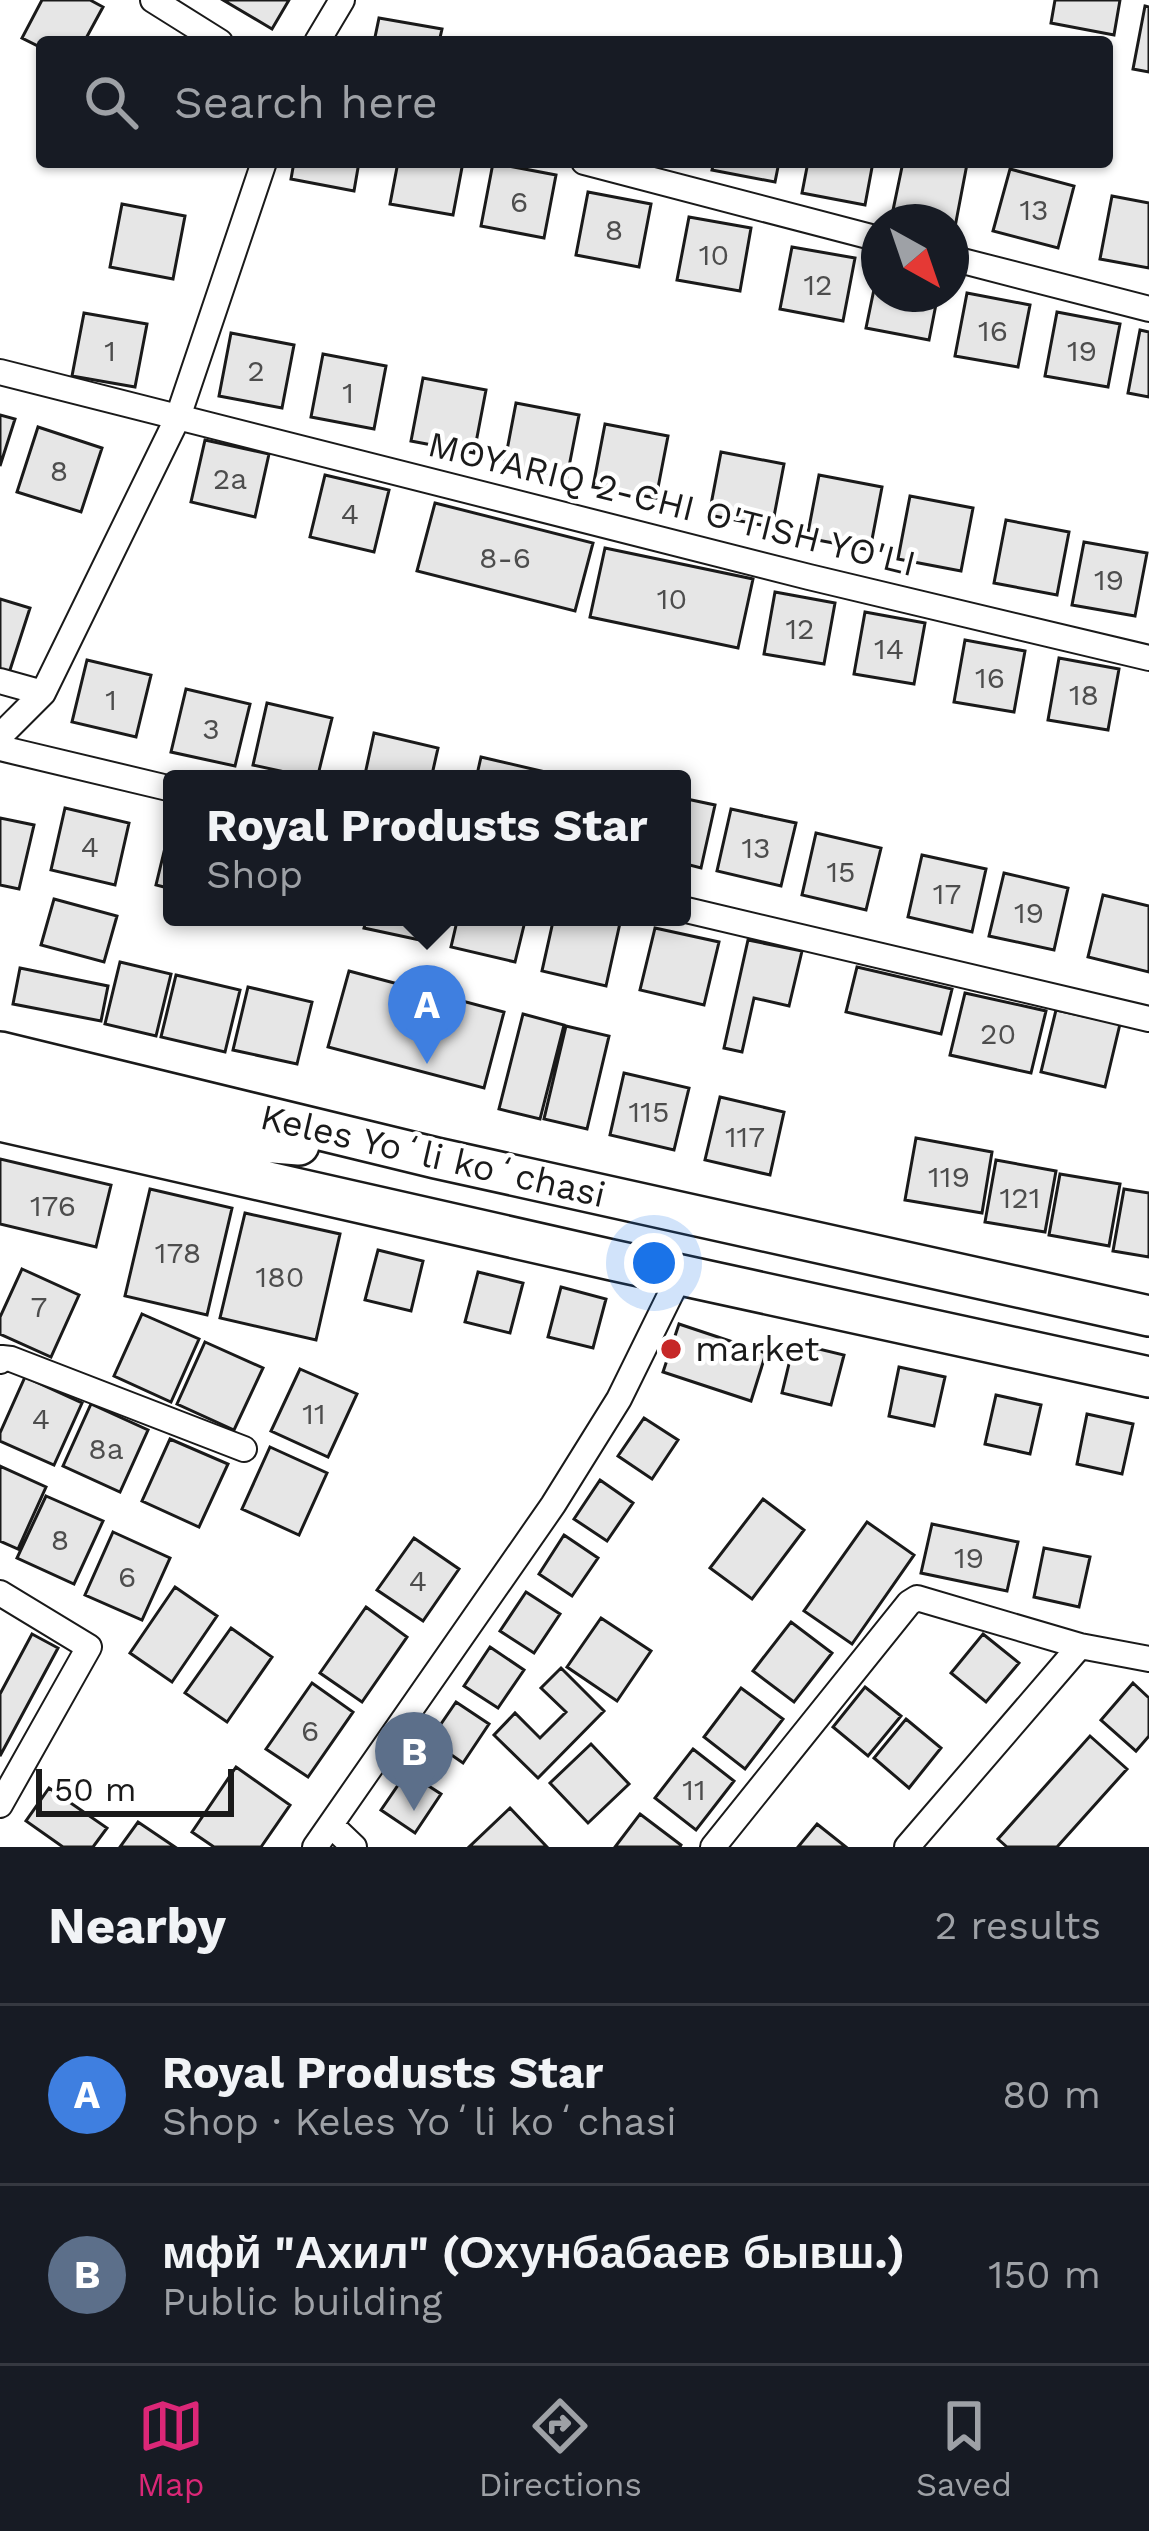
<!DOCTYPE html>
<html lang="en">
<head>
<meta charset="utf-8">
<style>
	body { margin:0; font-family:"Work Sans",sans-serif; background:#20242c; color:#f1f3f6 }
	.compass { position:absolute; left:861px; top:204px; width:108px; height:108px; border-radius:50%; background:#171b24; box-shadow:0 3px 9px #0004; rotate:140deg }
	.scale { position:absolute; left:36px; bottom:30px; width:198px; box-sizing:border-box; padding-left:12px; border:6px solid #1a1a1a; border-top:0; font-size:33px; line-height:42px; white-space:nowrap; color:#1a1a1a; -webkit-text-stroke:9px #fff; paint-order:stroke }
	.you { position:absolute; left:654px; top:1263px; width:42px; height:42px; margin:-30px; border:9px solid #fff; border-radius:50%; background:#1a73e8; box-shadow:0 0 0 18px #1a73e833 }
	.badge { display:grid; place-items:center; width:78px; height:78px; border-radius:50%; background:#db2777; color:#fff; font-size:39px; font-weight:700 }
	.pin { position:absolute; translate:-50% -99px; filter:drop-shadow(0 3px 6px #0008) }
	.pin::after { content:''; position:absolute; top:63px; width:42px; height:36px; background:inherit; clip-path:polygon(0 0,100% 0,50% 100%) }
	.popup { position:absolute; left:163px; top:770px; width:528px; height:156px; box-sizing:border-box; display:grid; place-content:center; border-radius:12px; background:#171b24; filter:drop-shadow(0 3px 9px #0005); font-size:39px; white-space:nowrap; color:#9ea1a6 }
	.popup b { font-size:45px; color:#f1f3f6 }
	.popup::after { content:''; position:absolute; left:50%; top:100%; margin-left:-24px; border:24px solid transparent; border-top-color:#171b24 }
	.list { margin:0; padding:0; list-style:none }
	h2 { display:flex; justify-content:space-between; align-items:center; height:156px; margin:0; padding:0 48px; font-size:51px }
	h2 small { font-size:39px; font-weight:400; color:#9ea1a6 }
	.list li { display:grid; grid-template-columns:78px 1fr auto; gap:36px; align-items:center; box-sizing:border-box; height:180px; padding:0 48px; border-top:3px solid #363941 }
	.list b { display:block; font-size:45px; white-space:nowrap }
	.list p { margin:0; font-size:39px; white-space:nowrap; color:#9ea1a6 }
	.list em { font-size:39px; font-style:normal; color:#9ea1a6 }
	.icon { flex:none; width:66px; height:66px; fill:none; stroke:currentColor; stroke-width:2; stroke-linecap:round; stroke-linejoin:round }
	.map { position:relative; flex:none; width:1149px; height:1847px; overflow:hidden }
	.search { position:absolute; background:#171b24; box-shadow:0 3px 9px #0004; left:36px; right:36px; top:36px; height:132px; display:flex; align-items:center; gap:30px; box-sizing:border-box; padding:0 42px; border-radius:12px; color:#9ea1a6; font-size:45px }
	.sheet { height:516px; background:#171b24 }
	nav { display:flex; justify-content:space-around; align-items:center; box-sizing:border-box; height:168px; border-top:3px solid #363941; background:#171b24; font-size:33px; color:#9ea1a6 }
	nav a { display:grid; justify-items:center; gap:6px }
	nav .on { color:#db2777 }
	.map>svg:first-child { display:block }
	.building { fill:#e6e6e6; stroke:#1a1a1a; stroke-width:3 }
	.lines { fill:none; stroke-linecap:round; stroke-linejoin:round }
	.minor-casing { stroke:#1a1a1a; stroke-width:28 }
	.primary-casing { stroke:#1a1a1a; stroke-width:44 }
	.minor { stroke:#fff; stroke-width:24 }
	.primary { stroke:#fff; stroke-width:39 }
	.poi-dot { fill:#c62828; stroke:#fff; stroke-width:4.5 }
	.labels { text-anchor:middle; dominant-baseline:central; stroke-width:9; stroke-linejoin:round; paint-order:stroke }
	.number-label { font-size:30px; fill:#4d4d4d }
	.street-label { font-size:36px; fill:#1a1a1a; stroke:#fff }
	.poi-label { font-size:36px; fill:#1a1a1a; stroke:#fff; text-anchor:start }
</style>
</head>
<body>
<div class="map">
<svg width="1149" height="1847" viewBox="0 0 1149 1847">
	<rect width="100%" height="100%" fill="#fff"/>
	<path class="building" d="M 42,0 L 90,0 L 103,7 L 84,42 L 42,42 L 42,48 L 22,38 Z
		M 223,0 L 289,0 L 272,29 Z
		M 1055,0 L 1120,0 L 1114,35 L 1051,23 Z
		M 1145,6 L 1149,7 L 1149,72 L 1133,69 Z
		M 379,18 L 442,29 L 439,42 L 374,42 Z
		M 294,162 L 359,162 L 354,191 L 291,179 Z
		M 398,162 L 463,162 L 453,215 L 390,204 Z
		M 714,162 L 779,162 L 775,182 L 712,170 Z
		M 808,162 L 873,162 L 865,205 L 802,193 Z
		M 903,162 L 967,164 L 955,227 L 951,226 L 951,222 L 928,222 L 892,215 Z
		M 493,163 L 556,175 L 544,238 L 481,226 Z
		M 1010,169 L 1074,186 L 1058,248 L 993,231 Z
		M 588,192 L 651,204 L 639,267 L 576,255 Z
		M 1112,196 L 1149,203 L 1149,268 L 1100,259 Z
		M 122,204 L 185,216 L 173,279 L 110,267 Z
		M 689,217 L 751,228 L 740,291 L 677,280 Z
		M 792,247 L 855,258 L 843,321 L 780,309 Z
		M 879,265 L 879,294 L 938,294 L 929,340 L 866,328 Z
		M 967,293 L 1030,305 L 1018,367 L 955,356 Z
		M 1057,312 L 1120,324 L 1108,387 L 1045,376 Z
		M 84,313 L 147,324 L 135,387 L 72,376 Z
		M 1140,330 L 1149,332 L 1149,397 L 1128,393 Z
		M 231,333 L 294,345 L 282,408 L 219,396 Z
		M 323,354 L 386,366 L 374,429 L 311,417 Z
		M 423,378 L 486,390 L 474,453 L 411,441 Z
		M 516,403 L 579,415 L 567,477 L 504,466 Z
		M 0,415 L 15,419 L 0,466 Z
		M 605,424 L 668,436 L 656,498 L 593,487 Z
		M 38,427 L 102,448 L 81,512 L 17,492 Z
		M 205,440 L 269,454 L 255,517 L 191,502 Z
		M 721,452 L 784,464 L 772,527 L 709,515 Z
		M 325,475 L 389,490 L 374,552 L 310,537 Z
		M 819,475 L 882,487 L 870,550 L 807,538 Z
		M 910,496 L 973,508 L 961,571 L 898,559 Z
		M 435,503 L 593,543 L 575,611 L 417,571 Z
		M 1006,520 L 1069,532 L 1057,595 L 994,583 Z
		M 1084,542 L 1147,553 L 1135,616 L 1072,605 Z
		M 605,548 L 753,579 L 738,648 L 590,617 Z
		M 775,592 L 835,603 L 824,664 L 764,654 Z
		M 0,599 L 30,608 L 9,673 L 0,670 Z
		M 865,612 L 925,623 L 914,684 L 854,674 Z
		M 965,640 L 1025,651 L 1014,712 L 954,702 Z
		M 1059,658 L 1119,669 L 1108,730 L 1048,720 Z
		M 87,660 L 151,675 L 136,737 L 72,722 Z
		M 186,689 L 250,704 L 235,766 L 171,752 Z
		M 267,703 L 332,718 L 317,779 L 253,765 Z
		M 374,733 L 438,748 L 431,779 L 364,779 Z
		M 481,757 L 545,772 L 544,779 L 476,779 Z
		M 682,798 L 715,805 L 701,868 L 682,863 Z
		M 65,808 L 129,823 L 115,885 L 51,870 Z
		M 731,809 L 796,823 L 781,886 L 717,871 Z
		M 0,818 L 34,825 L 19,889 L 0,885 Z
		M 171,823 L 172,823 L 172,889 L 156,885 Z
		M 816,833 L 881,848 L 866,910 L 802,895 Z
		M 922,855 L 986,869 L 972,932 L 908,917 Z
		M 1004,873 L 1068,888 L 1054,950 L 989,936 Z
		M 1103,895 L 1149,906 L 1149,972 L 1088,957 Z
		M 54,899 L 117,916 L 104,962 L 41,945 Z
		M 367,917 L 435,917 L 429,942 L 364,928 Z
		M 458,917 L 526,917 L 515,962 L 451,947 Z
		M 554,917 L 593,917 L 620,923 L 606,986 L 542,971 Z
		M 655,928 L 719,942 L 704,1005 L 640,990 Z
		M 748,940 L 802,951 L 789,1006 L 754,998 L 742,1052 L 724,1048 Z
		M 120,962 L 171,974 L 156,1036 L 105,1024 Z
		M 857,967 L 952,989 L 941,1034 L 846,1012 Z
		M 20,968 L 108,986 L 101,1021 L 13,1004 Z
		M 349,971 L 504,1012 L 484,1088 L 328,1047 Z
		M 176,975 L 240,990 L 225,1052 L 161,1037 Z
		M 248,987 L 312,1002 L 297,1064 L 233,1050 Z
		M 965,993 L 1046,1011 L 1031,1073 L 950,1055 Z
		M 1056,1010 L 1120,1024 L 1105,1087 L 1041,1072 Z
		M 523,1014 L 564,1025 L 540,1119 L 499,1109 Z
		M 566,1026 L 609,1036 L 587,1129 L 544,1119 Z
		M 624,1073 L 689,1088 L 674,1150 L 610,1135 Z
		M 720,1097 L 784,1112 L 770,1175 L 705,1160 Z
		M 916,1138 L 992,1152 L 982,1213 L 905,1200 Z
		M 0,1159 L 111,1185 L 96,1247 L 0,1224 Z
		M 996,1160 L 1056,1171 L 1045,1232 L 985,1222 Z
		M 1060,1174 L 1120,1184 L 1109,1246 L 1049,1235 Z
		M 150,1189 L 232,1208 L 207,1315 L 125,1296 Z
		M 1124,1189 L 1149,1193 L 1149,1257 L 1113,1251 Z
		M 245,1213 L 340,1234 L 316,1340 L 220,1318 Z
		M 378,1250 L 423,1261 L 411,1311 L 365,1300 Z
		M 22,1269 L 79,1295 L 51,1357 L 0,1334 L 0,1317 Z
		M 478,1272 L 523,1283 L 510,1333 L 465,1322 Z
		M 561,1287 L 606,1299 L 593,1348 L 548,1337 Z
		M 142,1314 L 199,1339 L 171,1402 L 114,1376 Z
		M 679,1324 L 766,1353 L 751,1401 L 663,1372 Z
		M 205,1342 L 263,1368 L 234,1430 L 177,1404 Z
		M 794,1343 L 844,1355 L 831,1405 L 782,1393 Z
		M 899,1367 L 945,1377 L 934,1426 L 889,1416 Z
		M 300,1369 L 357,1394 L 328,1457 L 271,1431 Z
		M 25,1377 L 82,1403 L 54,1465 L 0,1441 L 0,1433 Z
		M 996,1395 L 1041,1405 L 1030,1454 L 985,1444 Z
		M 91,1404 L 148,1430 L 120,1492 L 63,1466 Z
		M 1087,1414 L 1133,1424 L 1122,1474 L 1077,1464 Z
		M 644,1418 L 678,1440 L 652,1479 L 618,1456 Z
		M 170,1439 L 228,1464 L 199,1527 L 142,1501 Z
		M 270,1447 L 327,1473 L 299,1535 L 242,1509 Z
		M 0,1466 L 46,1487 L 18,1549 L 0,1541 Z
		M 600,1480 L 633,1503 L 607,1541 L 574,1519 Z
		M 46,1496 L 103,1521 L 74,1584 L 17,1558 Z
		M 763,1499 L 804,1530 L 752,1599 L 710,1568 Z
		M 867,1522 L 914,1555 L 852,1644 L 804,1611 Z
		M 932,1524 L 1018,1542 L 1007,1591 L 921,1573 Z
		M 113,1532 L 170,1558 L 142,1620 L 85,1595 Z
		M 564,1535 L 598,1558 L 572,1596 L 539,1574 Z
		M 414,1538 L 459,1569 L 423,1621 L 377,1590 Z
		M 1044,1548 L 1090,1557 L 1079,1607 L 1034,1597 Z
		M 175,1587 L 217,1616 L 172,1682 L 130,1653 Z
		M 526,1592 L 560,1614 L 534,1653 L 500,1631 Z
		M 366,1607 L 407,1637 L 362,1702 L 320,1673 Z
		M 601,1618 L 651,1651 L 617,1701 L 567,1667 Z
		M 791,1622 L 832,1653 L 794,1702 L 753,1671 Z
		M 231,1628 L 272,1657 L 227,1722 L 185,1693 Z
		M 32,1634 L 58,1648 L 0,1756 L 0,1694 Z
		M 983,1634 L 1019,1663 L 986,1702 L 951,1673 Z
		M 490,1647 L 524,1670 L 498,1708 L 464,1686 Z
		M 561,1668 L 604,1711 L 538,1778 L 494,1735 L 515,1713 L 540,1738 L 566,1712 L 541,1688 Z
		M 312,1683 L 353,1712 L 308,1777 L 266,1749 Z
		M 1133,1683 L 1149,1698 L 1149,1736 L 1136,1751 L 1101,1720 Z
		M 865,1687 L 901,1716 L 868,1756 L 833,1727 Z
		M 741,1688 L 783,1719 L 745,1769 L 704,1737 Z
		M 456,1702 L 489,1724 L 463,1763 L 430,1740 Z
		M 906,1719 L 941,1748 L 909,1788 L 874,1758 Z
		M 1090,1736 L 1127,1769 L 1057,1847 L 1007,1847 L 998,1839 Z
		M 591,1744 L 629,1784 L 588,1823 L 550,1783 Z
		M 693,1749 L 734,1781 L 696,1830 L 655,1798 Z
		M 236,1767 L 290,1805 L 261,1847 L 214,1847 L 192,1832 Z
		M 407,1772 L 441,1794 L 415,1833 L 381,1810 Z
		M 49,1788 L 107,1828 L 93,1847 L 63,1847 L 26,1821 Z
		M 510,1808 L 547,1847 L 469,1847 Z
		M 640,1814 L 681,1845 L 680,1847 L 615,1847 Z
		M 138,1822 L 175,1847 L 120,1847 Z
		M 817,1824 L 846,1847 L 798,1847 Z"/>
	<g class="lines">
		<g class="minor-casing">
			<path id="minor" d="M 153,0 L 220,42
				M 317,42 L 342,0
				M 584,162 L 879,239
				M 951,258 L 1149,309
				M 0,372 L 809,577 L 1149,658
				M 0,681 L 43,693
				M 0,736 L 43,693 L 178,417 L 264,162
				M 0,748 L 172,789
				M 682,909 L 1149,1019
				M 0,1361 L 2,1358 L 11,1359 L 244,1449
				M 0,1593 L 89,1647 L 0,1805
				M 332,1826 L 354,1847
				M 315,1847 L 553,1505 L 619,1399 L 681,1273
				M 713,1847 L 909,1603 L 917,1598 L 1080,1646 L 1149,1659
				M 907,1847 L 1080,1646"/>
		</g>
		<g class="primary-casing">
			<path id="primary" d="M 0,1052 L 436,1158 L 1149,1316
				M 0,1089 L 236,1140 L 299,1145
				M 0,1121 L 612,1260 L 1149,1377"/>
		</g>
		<use href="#minor" class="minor"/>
		<use href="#primary" class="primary"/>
	</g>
	<circle class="poi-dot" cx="671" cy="1349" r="12"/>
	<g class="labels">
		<g class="number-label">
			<text x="519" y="201">6</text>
			<text x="1034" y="209">13</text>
			<text x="614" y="229">8</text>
			<text x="714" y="254">10</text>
			<text x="818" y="284">12</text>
			<text x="993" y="330">16</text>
			<text x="110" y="350">1</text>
			<text x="1082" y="350">19</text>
			<text x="256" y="370">2</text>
			<text x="348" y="392">1</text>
			<text x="59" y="470">8</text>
			<text x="230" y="478">2a</text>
			<text x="350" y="513">4</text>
			<text x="505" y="557">8-6</text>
			<text x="1109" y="579">19</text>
			<text x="672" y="598">10</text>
			<text x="800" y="628">12</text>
			<text x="889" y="648">14</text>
			<text x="990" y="677">16</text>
			<text x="1084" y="694">18</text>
			<text x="111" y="699">1</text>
			<text x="211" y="728">3</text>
			<text x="90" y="846">4</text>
			<text x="756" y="847">13</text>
			<text x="841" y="871">15</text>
			<text x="947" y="893">17</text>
			<text x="1029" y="912">19</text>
			<text x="998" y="1033">20</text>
			<text x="649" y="1111">115</text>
			<text x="745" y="1136">117</text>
			<text x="949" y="1176">119</text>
			<text x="1020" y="1197">121</text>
			<text x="53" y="1205">176</text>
			<text x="178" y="1252">178</text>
			<text x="280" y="1276">180</text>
			<text x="39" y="1306">7</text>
			<text x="314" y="1413">11</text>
			<text x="41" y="1418">4</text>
			<text x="106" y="1448">8a</text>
			<text x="60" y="1539">8</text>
			<text x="969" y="1557">19</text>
			<text x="127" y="1576">6</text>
			<text x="418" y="1580">4</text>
			<text x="310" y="1730">6</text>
			<text x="694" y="1789">11</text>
		</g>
		<g class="street-label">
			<text transform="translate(672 504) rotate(14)">MOYARIQ 2-CHI O'TISH YO'LI</text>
			<text transform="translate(433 1156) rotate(13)">Keles Yoʻli koʻchasi</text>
		</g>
		<g class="poi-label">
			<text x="695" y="1349">market</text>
		</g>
	</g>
</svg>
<svg class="compass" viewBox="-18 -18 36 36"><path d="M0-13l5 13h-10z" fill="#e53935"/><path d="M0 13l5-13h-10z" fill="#9ea1a6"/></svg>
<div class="scale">50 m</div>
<div class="you"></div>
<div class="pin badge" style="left:427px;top:1064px;background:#3f7fe0">A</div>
<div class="popup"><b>Royal Produsts Star</b>Shop</div>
<div class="pin badge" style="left:414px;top:1811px;background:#5c6f8a">B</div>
<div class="search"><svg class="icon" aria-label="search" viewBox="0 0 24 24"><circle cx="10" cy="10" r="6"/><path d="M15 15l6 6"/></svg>Search here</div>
</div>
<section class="sheet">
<h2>Nearby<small>2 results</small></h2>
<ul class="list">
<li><span class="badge" style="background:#3f7fe0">A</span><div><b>Royal Produsts Star</b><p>Shop · Keles Yoʻli koʻchasi</p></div><em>80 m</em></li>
<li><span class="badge" style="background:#5c6f8a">B</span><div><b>мфй &quot;Ахил&quot; (Охунбабаев бывш.)</b><p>Public building</p></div><em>150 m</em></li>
</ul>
</section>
<nav>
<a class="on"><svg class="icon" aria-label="map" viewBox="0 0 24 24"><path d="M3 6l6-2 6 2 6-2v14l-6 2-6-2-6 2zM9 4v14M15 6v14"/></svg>Map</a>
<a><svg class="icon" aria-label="directions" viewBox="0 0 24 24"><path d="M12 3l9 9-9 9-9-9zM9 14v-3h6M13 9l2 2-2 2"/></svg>Directions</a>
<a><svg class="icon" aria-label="saved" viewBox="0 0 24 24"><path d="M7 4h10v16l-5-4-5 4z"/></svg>Saved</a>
</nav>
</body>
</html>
